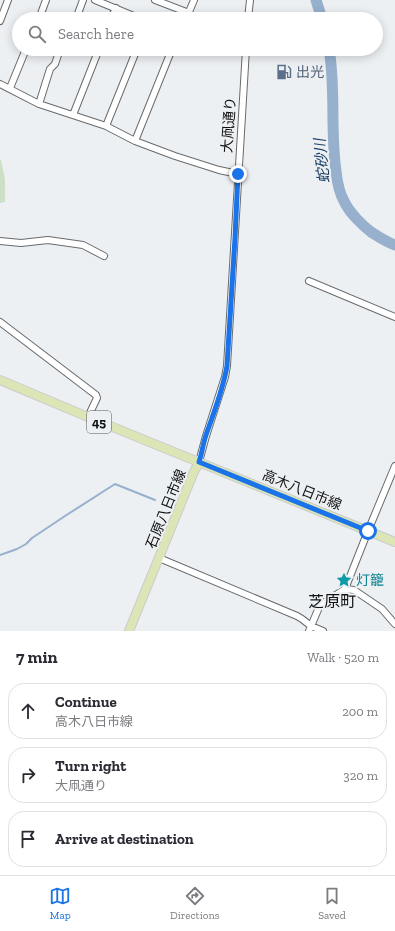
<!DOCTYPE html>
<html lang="en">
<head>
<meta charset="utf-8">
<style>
	body { margin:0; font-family:"Zilla Slab","Noto Sans JP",serif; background:#f7f7f7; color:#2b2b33 }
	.stop { position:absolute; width:12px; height:12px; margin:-9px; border:3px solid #1a73e8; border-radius:50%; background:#fff }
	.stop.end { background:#1a73e8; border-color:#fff; box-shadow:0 1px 4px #0008 }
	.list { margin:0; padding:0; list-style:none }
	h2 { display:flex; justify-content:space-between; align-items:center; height:52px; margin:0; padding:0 16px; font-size:17px }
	h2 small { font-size:13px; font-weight:400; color:#7c7c81 }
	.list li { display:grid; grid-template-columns:26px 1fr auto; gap:12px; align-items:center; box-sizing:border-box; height:56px; margin:0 8px 8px; padding:0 8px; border:1px solid #e1e1e2; border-radius:16px }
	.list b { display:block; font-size:15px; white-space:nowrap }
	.list p { margin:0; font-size:13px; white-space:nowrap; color:#7c7c81 }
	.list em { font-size:13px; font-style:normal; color:#7c7c81 }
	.icon { flex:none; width:22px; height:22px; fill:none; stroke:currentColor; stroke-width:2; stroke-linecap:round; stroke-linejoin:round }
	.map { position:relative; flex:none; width:395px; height:631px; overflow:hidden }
	.search { position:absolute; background:#fff; box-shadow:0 2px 10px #0003; left:12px; right:12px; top:12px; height:44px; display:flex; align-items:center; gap:10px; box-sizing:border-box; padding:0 14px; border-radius:22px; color:#7c7c81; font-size:15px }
	.sheet { height:244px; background:#fff }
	nav { display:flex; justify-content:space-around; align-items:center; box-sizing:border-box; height:56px; border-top:1px solid #e1e1e2; background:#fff; font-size:11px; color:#7c7c81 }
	nav a { display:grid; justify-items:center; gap:2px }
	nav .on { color:#1a73e8 }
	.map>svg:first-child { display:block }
	.green { fill:#cde0c7 }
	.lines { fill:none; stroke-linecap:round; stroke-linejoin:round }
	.stream { stroke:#96b0cd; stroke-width:2 }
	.river { stroke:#96b0cd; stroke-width:11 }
	.minor-casing { stroke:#686b6d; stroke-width:8 }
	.major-casing { stroke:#cbcbcb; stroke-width:10 }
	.minor { stroke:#fff; stroke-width:6 }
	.major { stroke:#dce5b6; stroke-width:8 }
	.route { stroke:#1a73e8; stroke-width:5 }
	.labels { text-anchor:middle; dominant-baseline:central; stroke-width:4; stroke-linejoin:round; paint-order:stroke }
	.shield { fill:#edf0f3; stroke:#535556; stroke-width:1 }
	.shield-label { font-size:13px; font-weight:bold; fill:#111213 }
	.service-label { font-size:14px; fill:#4e5e75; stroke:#edf0f3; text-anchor:start }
	.street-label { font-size:14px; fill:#111213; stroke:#edf0f3 }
	.culture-label { font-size:14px; fill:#0d838f; stroke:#edf0f3; text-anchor:start }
	.water-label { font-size:15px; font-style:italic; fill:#163c63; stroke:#edf0f3 }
	.quarter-label { font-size:16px; fill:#111213; stroke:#edf0f3 }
</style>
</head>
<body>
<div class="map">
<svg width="395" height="631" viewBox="0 0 395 631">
	<rect width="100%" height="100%" fill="#edf0f3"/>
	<path class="green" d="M 0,160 L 1,160 L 5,179 L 5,202 L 0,203 Z"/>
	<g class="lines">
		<path class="stream" d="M 65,516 L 115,484 L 155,500
			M 0,555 L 17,549 L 26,544 L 32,538 L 65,516"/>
		<path class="river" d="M 316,0 L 322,19
			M 329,49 C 336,89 330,130 336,171 C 337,181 339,193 345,203 C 350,213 362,225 371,232 C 379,237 386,242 395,245"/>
		<g class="minor-casing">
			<path id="minor" d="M 95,0 L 141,19
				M 155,0 L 189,13
				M 39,19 L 46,0
				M 76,19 L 83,0
				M 111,19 L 116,8
				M 186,19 L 194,0
				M 248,19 L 250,0
				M 0,21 L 8,0
				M 0,84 L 39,104 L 106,126 L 135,141 L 175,156 L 219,170 L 238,174
				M 10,88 L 26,49
				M 39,104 L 50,69 L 55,64 L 60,49
				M 73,115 L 99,49
				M 106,126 L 137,49
				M 135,141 L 172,49
				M 0,241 L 21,243 L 48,240 L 83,245 L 104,256
				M 309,281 L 395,317
				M 0,322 L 96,395 L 97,398 L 88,417
				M 199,462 L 206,436 L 225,377 L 227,366 L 246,49
				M 159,558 L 297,616 L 302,619 L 311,626 L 323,631
				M 345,589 L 354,590 L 382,609 L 395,624
				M 309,631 L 320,605 L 345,589 L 368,531 L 395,466"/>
		</g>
		<g class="major-casing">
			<path id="major" d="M 0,380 L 88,417 L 395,542
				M 129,631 L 193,474 L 199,462"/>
		</g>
		<use href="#minor" class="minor"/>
		<use href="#major" class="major"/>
	</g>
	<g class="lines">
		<path class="route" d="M 238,174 L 235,238 L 227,366 C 223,390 214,412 206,435 C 203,444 202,453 199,462 L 368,531"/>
	</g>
	<defs>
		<g id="fuel-bare" transform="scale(1.2)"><path d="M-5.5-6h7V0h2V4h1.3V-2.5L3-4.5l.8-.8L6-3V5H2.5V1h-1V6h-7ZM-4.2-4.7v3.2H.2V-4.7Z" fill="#5c6f8a" stroke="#edf0f3" stroke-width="2.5" paint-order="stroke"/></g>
		<g id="sight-bare" transform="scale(1.2)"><path d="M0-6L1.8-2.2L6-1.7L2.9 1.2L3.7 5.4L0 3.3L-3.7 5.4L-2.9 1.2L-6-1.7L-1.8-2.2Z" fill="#0f9aa8" stroke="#edf0f3" stroke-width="2.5" paint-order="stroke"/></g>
	</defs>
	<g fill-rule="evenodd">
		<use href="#fuel-bare" x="284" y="72"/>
		<use href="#sight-bare" x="344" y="580"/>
	</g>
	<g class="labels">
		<rect class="shield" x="87" y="411" width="24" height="22" rx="3"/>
		<g class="shield-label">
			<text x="99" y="422">45</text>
		</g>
		<g class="service-label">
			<text x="296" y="72">出光</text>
		</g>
		<g class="street-label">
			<text transform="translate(229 125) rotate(-86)">大凧通り</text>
			<text transform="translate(302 490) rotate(22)">高木八日市線</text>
			<text transform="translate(166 509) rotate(-68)">石原八日市線</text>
		</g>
		<g class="culture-label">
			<text x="356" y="580">灯籠</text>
		</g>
		<g class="water-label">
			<text transform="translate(322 161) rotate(-96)">蛇砂川</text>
		</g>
		<g class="quarter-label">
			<text x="332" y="601">芝原町</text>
		</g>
	</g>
</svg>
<div class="stop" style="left:368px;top:531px"></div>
<div class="stop end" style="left:238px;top:174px"></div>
<div class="search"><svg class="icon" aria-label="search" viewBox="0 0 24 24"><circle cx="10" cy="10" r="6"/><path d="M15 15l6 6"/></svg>Search here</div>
</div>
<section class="sheet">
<h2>7 min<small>Walk · 520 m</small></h2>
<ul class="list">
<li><svg class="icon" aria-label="ahead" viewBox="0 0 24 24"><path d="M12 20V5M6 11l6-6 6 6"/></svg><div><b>Continue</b><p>高木八日市線</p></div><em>200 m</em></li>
<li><svg class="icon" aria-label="right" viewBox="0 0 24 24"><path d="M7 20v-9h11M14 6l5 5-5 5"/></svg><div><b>Turn right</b><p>大凧通り</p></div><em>320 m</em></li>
<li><svg class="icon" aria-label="arrive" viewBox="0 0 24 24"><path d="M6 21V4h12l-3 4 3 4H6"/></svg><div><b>Arrive at destination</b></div></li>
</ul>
</section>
<nav>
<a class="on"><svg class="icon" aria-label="map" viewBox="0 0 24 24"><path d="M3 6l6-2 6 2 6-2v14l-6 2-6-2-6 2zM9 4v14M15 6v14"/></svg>Map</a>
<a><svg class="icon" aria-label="directions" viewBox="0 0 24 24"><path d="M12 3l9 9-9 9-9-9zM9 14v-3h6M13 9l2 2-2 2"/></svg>Directions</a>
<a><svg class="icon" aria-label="saved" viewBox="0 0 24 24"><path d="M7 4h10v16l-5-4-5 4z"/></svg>Saved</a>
</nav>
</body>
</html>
